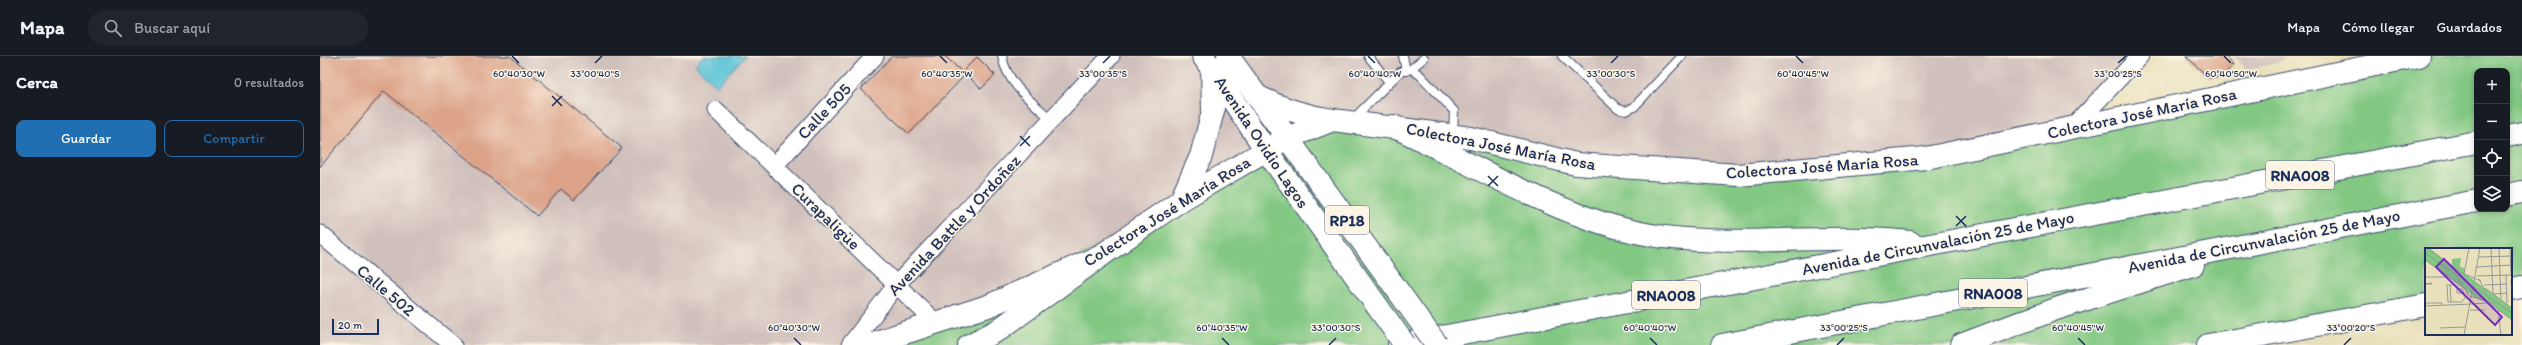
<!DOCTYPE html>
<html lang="es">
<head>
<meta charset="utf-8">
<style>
	body { margin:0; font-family:Itim,sans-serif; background:#20242c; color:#f1f3f6 }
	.controls { position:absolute; right:12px; top:12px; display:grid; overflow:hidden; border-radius:8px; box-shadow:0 2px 6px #0003 }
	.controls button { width:36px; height:36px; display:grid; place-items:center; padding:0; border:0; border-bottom:1px solid #363941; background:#171b24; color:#f1f3f6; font:20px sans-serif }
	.scale { position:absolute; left:12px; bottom:10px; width:47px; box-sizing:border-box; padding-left:4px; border:2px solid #1b2f5e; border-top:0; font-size:11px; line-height:14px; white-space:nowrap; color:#1b2f5e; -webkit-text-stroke:3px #fcf5e5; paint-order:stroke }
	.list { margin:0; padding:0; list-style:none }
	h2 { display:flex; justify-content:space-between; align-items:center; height:52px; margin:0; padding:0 16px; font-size:17px }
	h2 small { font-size:13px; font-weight:400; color:#9ea1a6 }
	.actions { display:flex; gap:8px; padding:12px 16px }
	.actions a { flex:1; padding:9px 0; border:1px solid #1f6fb2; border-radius:8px; text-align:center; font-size:14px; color:#1f6fb2 }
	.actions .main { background:#1f6fb2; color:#fff }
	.icon { flex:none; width:22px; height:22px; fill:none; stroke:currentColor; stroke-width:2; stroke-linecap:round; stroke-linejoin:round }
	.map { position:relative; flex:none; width:2202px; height:289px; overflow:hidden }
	header { display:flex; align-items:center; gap:24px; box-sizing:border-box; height:56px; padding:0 20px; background:#171b24; border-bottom:1px solid #363941 }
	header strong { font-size:19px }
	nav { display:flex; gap:22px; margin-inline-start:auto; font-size:14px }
	.search { width:280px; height:36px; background:#20242c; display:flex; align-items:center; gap:10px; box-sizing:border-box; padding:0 14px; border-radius:22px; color:#9ea1a6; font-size:15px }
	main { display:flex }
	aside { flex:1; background:#171b24 }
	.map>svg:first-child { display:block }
	.built { fill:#f4d3c0 }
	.industrial { fill:#d0c0bc }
	.green { fill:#82c883; stroke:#4e7c70; fill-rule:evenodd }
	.water { fill:#5dc4d9; stroke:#3c7a9c }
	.building { fill:#dca388 }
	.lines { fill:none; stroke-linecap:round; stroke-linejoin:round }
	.service-casing { stroke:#3a4a6c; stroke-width:10 }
	.minor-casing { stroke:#3a4a6c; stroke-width:19 }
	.secondary-casing { stroke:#3a4a6c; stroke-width:24 }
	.primary-casing { stroke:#3a4a6c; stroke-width:24 }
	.motorway-casing { stroke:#3a4a6c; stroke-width:24 }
	.service { stroke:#fff; stroke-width:8 }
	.minor { stroke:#fff; stroke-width:17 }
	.secondary { stroke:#fff; stroke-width:22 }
	.primary { stroke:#fff; stroke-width:22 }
	.motorway { stroke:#fff; stroke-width:22 }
	.primary-bridge-casing { stroke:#3a4a6c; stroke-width:24; stroke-linecap:butt }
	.primary-bridge { stroke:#fff; stroke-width:22 }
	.ticks { fill:none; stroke:#1b2f5e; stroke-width:1.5 }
	.labels { text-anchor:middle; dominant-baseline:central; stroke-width:3; stroke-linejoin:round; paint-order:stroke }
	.shield { fill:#fcf5e5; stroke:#5e6a86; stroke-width:1 }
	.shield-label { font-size:16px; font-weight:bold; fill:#1b2f5e }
	.street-label { font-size:17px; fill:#1b2f5e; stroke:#fcf5e5 }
	.inset-road { fill:none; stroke:#969995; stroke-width:1 }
	.view { fill:#7b2cbf; fill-opacity:0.15; stroke:#7b2cbf; stroke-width:2 }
	.inset-edge { fill:none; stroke:#1b2f5e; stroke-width:2 }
	.ticks-label { font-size:10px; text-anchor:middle; fill:#1b2f5e; stroke:#fcf5e5; stroke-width:3; stroke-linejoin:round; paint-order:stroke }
</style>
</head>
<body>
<header>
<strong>Mapa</strong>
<div class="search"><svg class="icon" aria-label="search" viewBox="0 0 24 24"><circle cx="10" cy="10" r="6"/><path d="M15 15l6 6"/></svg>Buscar aquí</div>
<nav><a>Mapa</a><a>Cómo llegar</a><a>Guardados</a></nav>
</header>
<main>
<aside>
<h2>Cerca<small>0 resultados</small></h2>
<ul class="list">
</ul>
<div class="actions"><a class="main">Guardar</a><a>Compartir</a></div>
</aside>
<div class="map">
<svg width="2202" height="289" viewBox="0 0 2202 289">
	<rect width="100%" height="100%" fill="#fcf5e5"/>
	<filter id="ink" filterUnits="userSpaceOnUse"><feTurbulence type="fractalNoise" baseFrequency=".025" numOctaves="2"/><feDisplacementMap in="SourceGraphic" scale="8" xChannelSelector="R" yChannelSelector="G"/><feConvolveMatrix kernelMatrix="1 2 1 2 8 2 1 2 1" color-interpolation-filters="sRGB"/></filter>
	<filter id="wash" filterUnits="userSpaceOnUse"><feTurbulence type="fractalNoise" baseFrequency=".012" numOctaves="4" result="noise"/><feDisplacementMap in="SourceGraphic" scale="16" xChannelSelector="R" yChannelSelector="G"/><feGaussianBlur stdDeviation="0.9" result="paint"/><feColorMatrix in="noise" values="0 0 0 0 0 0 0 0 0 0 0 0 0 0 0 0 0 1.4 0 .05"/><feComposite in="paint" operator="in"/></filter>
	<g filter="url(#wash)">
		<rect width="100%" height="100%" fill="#e8e0ba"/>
		<path class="built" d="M 2202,251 L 2202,275 L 2191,265 L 2191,253 Z"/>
		<path class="industrial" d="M 0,0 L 1820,0 L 1753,71 L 1606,102 L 782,199 L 547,289 L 0,289 Z
			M 1913,0 L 1965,0 L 1958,7 L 1927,14 Z"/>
		<path class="green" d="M 2099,0 L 2202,0 L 2202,231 L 2191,233 L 2191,193 L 2106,193 L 2106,249 L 1888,289 L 547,289 L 668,250 L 1013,64 L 1256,108 L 1418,119 L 1606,102 ZM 2157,15 L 2187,15 L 2187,153 L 2157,153 Z"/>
		<path class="water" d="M 383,0 L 425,0 L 397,30 L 375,9 Z"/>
		<g id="blocks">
			<path class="building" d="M 0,0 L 190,0 L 302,92 L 254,144 L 241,133 L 217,160 L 64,35 L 0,111 Z
				M 572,0 L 625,0 L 645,19 L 589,78 L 541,33 Z
				M 1866,0 L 1906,0 L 1914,8 L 1903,20 L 1889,22 Z
				M 657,1 L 675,19 L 661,33 L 643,15 Z"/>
		</g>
	</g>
	<g filter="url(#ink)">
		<use href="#blocks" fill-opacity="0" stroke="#3a4a6c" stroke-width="1"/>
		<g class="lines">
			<g class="service-casing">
				<path id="service" d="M 682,0 C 687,28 711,45 731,63
					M 1048,0 L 1069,26
					M 1083,0 L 1086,15
					M 1242,0 L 1298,53 L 1306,55 L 1314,51 L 1362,0
					M 1091,13 L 1100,19 L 1134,55 L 1133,78
					M 1032,64 L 1080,16 L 1091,13 L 1104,2"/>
			</g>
			<g class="minor-casing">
				<path id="minor" d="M 396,54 L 616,267
					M 1753,71 L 1820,0
					M 454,110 L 555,0
					M 0,178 L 133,289
					M 530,289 L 577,228 L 791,0"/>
			</g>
			<g class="secondary-casing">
				<path id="secondary" d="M 2191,233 L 2202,231
					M 547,289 L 668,250 L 782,199 L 861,144 L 967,82 L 1013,64 L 1151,82 L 1256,108 L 1418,119 L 1606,102 L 2099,0
					M 1888,289 L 2106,249"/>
			</g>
			<g class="primary-casing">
				<path id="primary" d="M 883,0 L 946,94 L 1055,247
					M 908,0 L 1086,246
					M 939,41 C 964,54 986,60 1013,64
					M 861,144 L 881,100 L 893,55 L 892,12"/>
			</g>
			<g class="motorway-casing">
				<path id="motorway" d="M 1073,70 C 1159,110 1249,169 1344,181 C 1426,191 1508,177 1590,186
					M 2187,80 L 2202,77
					M 2187,139 L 2202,136
					M 649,289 L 677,275 L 782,199
					M 1079,289 L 2157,86
					M 1402,289 L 2157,145
					M 1641,289 L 1736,253 L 1873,209"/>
			</g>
			<use href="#service" class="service"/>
			<use href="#minor" class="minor"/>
			<use href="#secondary" class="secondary"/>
			<use href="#primary" class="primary"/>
			<use href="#motorway" class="motorway"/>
			<g class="primary-bridge-casing">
				<path id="primary-bridge" d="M 1086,246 L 1117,289
					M 1055,247 L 1085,289"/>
			</g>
			<use href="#primary-bridge" class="primary-bridge"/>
		</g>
	</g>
	<path class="ticks" d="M 192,0 L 199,7M 620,0 L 627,7M 1048,0 L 1055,7M 1476,0 L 1483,7M 1904,0 L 1911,7M 275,7 L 282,0M 783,7 L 790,0M 1291,7 L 1298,0M 1798,7 L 1806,0M 232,40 L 242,50M 232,50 L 242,40M 700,80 L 710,90M 700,90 L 710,80M 1168,120 L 1178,130M 1168,130 L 1178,120M 1636,160 L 1646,170M 1636,170 L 1646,160M 474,282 L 481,289M 902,282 L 909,289M 1330,282 L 1337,289M 1758,282 L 1765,289M 1009,289 L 1016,282M 1517,289 L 1524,282M 2024,289 L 2031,282"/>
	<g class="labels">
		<g class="shield">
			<rect x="1946" y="105" width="68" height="28" rx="3"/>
			<rect x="1005" y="150" width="44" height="28" rx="3"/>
			<rect x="1639" y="223" width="68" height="28" rx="3"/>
			<rect x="1312" y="225" width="68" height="28" rx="3"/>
		</g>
		<g class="shield-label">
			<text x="1980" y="119">RNA008</text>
			<text x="1027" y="164">RP18</text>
			<text x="1673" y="237">RNA008</text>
			<text x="1346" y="239">RNA008</text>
		</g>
		<g class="street-label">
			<text transform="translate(504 55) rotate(-47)">Calle 505</text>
			<text transform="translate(1822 57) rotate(-12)">Colectora José María Rosa</text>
			<text transform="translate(942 86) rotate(56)">Avenida Ovidio Lagos</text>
			<text transform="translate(1181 90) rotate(11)">Colectora José María Rosa</text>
			<text transform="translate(1502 110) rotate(-4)">Colectora José María Rosa</text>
			<text transform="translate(847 155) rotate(-32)">Colectora José María Rosa</text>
			<text transform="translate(506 160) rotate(44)">Curapaligüe</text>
			<text transform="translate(634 169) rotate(-47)">Avenida Battle y Ordoñez</text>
			<text transform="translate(1944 185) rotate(-11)">Avenida de Circunvalación 25 de Mayo</text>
			<text transform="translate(1618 187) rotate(-11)">Avenida de Circunvalación 25 de Mayo</text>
			<text transform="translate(66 234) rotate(40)">Calle 502</text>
		</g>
	</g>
	<g transform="translate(2105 192)">
		<rect width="87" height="87" fill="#e8e0ba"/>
		<path d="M 0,0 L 4,0 L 27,18 L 27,11 L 36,10 L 35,19 L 40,20 L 39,25 L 87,60 L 87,72 L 64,55 L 51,50 L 0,12 Z" fill="#82c883"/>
		<path class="inset-road" d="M 3,0 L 35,24 L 56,33M 5,0 L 26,0M 66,0 L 68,46M 74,0 L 76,52M 85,0 L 86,27M 0,5 L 87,65M 54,9 L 87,8M 0,12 L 36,37M 52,19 L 87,17M 39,26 L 44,0M 81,27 L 82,55M 52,28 L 87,27M 0,29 L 23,29M 33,30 L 43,46M 54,31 L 61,45M 86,32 L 87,49M 0,36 L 7,36 L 7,35 L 1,36M 25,37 L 26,54M 28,37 L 22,37 L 23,54 L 37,54 L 41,48M 59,37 L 82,36M 60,40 L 87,60M 41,44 L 44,48 L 56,51M 37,45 L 32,45 L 32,41 L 37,41 L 40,47M 68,46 L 82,45M 54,51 L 70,56M 1,55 L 17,55 L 17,57M 64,55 L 87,72M 46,56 L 63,55M 0,58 L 46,56M 45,62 L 60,62M 73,62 L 76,87M 87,71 L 87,84M 15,80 L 40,79M 39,87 L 55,0"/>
		<path class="view" d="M 19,11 L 77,69 L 70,77 L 11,19 Z"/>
		<rect width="87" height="87" class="inset-edge"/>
	</g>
	<g class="ticks-label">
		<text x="199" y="21">60°40'30"W</text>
		<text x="275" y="21">33°00'40"S</text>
		<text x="627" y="21">60°40'35"W</text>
		<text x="783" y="21">33°00'35"S</text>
		<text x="1055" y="21">60°40'40"W</text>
		<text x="1291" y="21">33°00'30"S</text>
		<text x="1483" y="21">60°40'45"W</text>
		<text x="1798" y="21">33°00'25"S</text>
		<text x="1911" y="21">60°40'50"W</text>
		<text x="474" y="275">60°40'30"W</text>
		<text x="902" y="275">60°40'35"W</text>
		<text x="1016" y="275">33°00'30"S</text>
		<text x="1330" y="275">60°40'40"W</text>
		<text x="1524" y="275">33°00'25"S</text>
		<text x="1758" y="275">60°40'45"W</text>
		<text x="2031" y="275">33°00'20"S</text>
	</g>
</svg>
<div class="controls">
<button>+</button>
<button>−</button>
<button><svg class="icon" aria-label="locate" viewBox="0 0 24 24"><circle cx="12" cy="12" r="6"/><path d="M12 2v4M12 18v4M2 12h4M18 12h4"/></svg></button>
<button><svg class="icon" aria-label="layers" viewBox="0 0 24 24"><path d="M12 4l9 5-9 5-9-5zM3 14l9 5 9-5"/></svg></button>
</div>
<div class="scale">20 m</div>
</div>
</main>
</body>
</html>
